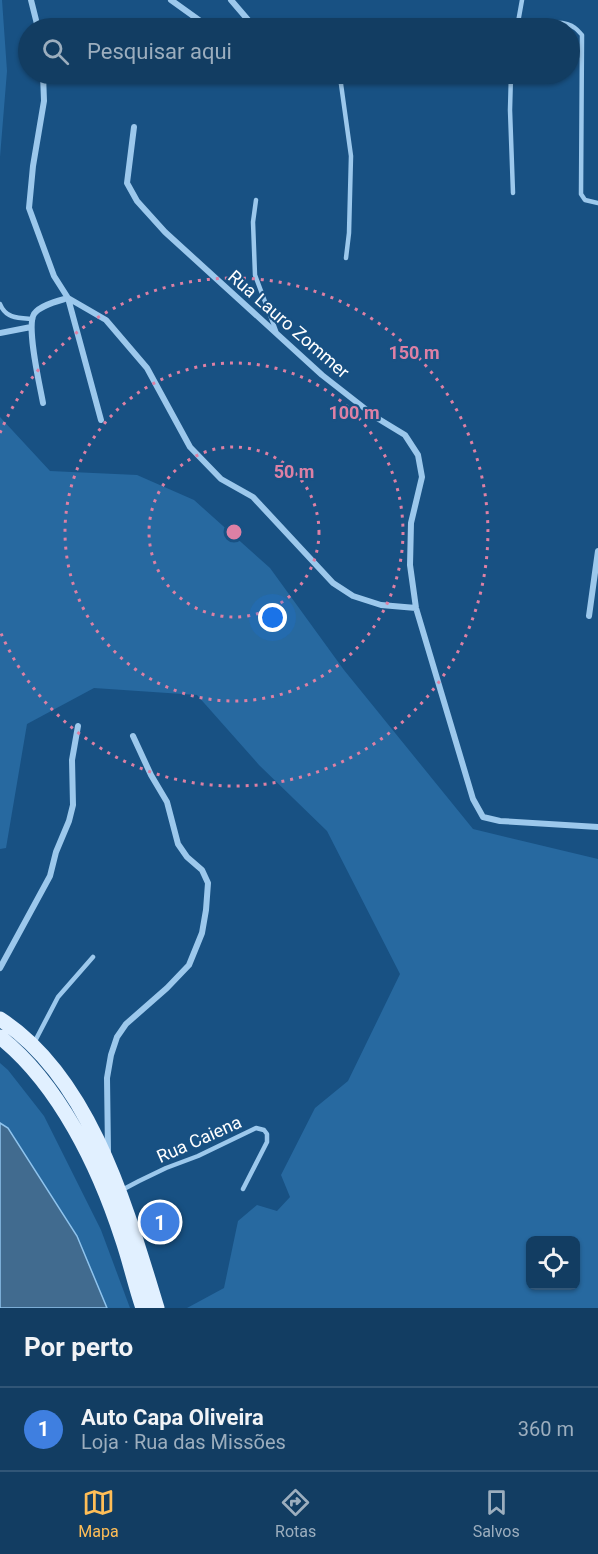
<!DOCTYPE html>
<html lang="pt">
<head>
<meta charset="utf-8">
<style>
	body { margin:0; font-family:Roboto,sans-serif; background:#1f486b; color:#f1f3f6 }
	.controls { position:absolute; right:18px; bottom:18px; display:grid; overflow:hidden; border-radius:9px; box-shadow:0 2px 4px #0004 }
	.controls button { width:54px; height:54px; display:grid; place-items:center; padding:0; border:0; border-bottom:2px solid #315677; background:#123d62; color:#f1f3f6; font:30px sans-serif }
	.you { position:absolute; left:273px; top:618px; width:21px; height:21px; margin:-15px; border:4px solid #fff; border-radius:50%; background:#1a73e8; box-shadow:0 0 0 9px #1a73e833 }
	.badge { display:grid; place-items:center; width:39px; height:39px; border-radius:50%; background:#ffbe57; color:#fff; font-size:20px; font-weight:700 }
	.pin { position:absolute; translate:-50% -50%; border:3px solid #fff; box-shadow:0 2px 6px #0006 }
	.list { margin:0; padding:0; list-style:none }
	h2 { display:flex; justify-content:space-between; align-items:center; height:78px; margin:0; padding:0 24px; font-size:26px }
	h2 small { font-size:20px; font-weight:400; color:#9caebe }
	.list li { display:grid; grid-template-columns:39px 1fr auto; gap:18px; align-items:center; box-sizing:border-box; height:84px; padding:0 24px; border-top:2px solid #315677 }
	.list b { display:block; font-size:22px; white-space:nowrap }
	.list p { margin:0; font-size:20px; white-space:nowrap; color:#9caebe }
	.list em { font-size:20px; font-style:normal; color:#9caebe }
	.icon { flex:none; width:33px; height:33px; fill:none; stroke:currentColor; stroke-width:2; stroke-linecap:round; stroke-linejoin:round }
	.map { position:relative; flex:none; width:598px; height:1308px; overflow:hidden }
	.search { position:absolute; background:#123d62; box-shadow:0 2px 4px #0004; left:18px; right:18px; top:18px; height:66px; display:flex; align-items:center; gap:15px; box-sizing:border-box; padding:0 21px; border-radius:33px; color:#9caebe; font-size:22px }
	.sheet { height:162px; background:#123d62 }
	nav { display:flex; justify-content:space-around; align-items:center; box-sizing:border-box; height:84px; border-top:2px solid #315677; background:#123d62; font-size:16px; color:#9caebe }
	nav a { display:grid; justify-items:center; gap:3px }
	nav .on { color:#ffbe57 }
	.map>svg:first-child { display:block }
	.green { fill:#2769a0; fill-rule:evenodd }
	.water { fill:#416b8f; stroke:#8fc4ee; stroke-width:1.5 }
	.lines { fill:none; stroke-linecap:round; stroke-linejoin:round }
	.lane { stroke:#9cc8ec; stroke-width:4.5 }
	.street { stroke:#9cc8ec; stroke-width:6 }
	.primary { stroke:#e1f0ff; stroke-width:15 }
	.ring { fill:none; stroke:#dd80a5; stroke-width:3; stroke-dasharray:3 6 }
	.labels { text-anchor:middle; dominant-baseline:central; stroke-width:4.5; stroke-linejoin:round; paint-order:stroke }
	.street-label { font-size:18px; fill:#fff; stroke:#185183 }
	.centre { fill:#dd80a5; stroke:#185183; stroke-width:3 }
	.ring-label { font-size:18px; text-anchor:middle; font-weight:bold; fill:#dd80a5; stroke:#185183; stroke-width:4.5; stroke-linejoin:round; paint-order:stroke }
</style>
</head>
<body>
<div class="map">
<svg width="598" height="1308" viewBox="0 0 598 1308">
	<rect width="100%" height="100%" fill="#185183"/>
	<path class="green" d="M 0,0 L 2,0 L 7,71 L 0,157 Z
		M 0,417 L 50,471 L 137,475 L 194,500 L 270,568 L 344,670 L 473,829 L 598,859 L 598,1308 L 187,1308 L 224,1288 L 238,1221 L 257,1205 L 277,1211 L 290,1197 L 281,1175 L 315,1108 L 348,1081 L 400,974 L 327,831 L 259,765 L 197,695 L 94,688 L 27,724 L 6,848 L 0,849 ZM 576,1240 L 576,1286 L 530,1286 L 530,1240 Z
		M 0,1063 L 8,1070 L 44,1116 L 101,1230 L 130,1308 L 107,1308 L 77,1236 L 8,1128 L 0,1123 Z"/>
	<path class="water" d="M 0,1123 L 8,1128 L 77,1236 L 107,1308 L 0,1308 Z"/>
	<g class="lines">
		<path class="lane" d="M 517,28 L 522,0
			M 532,28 C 543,23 564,19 575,28 C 578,30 580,33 582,35 L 581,194 L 585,200 L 598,203
			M 337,74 L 341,84 L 351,156 L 349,233 L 346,258
			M 511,74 L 510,110 L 513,193
			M 256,200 L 253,222 L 255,275 L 276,331
			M 0,304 C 6,319 19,318 33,319
			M 34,1043 L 58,997 L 93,957
			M 122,1190 L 139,1181 L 166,1168 L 198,1156 L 256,1128 L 264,1130 L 267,1134 L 267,1142 L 243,1189"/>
		<path class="street" d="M 31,0 L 38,28
			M 171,0 L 210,28
			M 231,0 L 255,28
			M 43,74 L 44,101 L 33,166 L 29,208 L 54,276 L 68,298 L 106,320 L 147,368 L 190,447 L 221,479 L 253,497 L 333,583 L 353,596 L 381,605 L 416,608
			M 134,127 L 127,183 L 137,201 L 165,232 L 322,375 L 377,418 L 405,435 L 418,455 L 422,477 L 411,523 L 410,565 L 416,608 L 473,799 L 483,817 L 500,821 L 598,827
			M 68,298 L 101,420
			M 0,333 L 31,327
			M 43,403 C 40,386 26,327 34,314 C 40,305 58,301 68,298
			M 589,616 L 598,551
			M 0,968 L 50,876 L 56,852 L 69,821 L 73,805 L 72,760 L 78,726
			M 108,1151 L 107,1078 L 111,1055 L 117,1037 L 126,1024 L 167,988 L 189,965 L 202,933 L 206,910 L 208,883 L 202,870 L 187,857 L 178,844 L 167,802 L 151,775 L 133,736"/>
		<path class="primary" d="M 0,1019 C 91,1078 127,1210 157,1308
			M 0,1037 C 59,1084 99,1167 122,1238 C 130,1261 135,1285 143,1308"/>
	</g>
	<g class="ring">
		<circle cx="234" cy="532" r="85"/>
		<circle cx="234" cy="532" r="169"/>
		<path d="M0 433A254 254 0 1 1 0 631"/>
	</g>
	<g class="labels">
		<g class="street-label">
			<text transform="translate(289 324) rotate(41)">Rua Lauro Zommer</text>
			<text transform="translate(199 1139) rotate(-24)">Rua Caiena</text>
		</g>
	</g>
	<circle cx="234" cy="532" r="9" class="centre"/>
	<g class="ring-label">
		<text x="414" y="359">150 m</text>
		<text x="354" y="419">100 m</text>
		<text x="294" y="478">50 m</text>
	</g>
</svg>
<div class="controls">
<button><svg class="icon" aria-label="locate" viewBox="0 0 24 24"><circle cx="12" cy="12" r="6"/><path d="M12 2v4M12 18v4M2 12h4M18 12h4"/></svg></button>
</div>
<div class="you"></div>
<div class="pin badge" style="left:160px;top:1222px;background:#3f7fe0">1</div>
<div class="search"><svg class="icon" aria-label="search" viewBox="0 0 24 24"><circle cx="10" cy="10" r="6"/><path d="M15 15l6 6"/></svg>Pesquisar aqui</div>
</div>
<section class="sheet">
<h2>Por perto<small></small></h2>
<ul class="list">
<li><span class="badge" style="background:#3f7fe0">1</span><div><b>Auto Capa Oliveira</b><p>Loja · Rua das Missões</p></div><em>360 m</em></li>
</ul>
</section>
<nav>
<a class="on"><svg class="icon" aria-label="map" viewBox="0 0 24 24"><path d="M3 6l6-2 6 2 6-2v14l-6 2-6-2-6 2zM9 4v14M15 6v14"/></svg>Mapa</a>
<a><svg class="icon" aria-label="directions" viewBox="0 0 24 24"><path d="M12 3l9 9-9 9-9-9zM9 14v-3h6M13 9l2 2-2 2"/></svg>Rotas</a>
<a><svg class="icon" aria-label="saved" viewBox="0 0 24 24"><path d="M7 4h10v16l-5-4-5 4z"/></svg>Salvos</a>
</nav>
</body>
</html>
